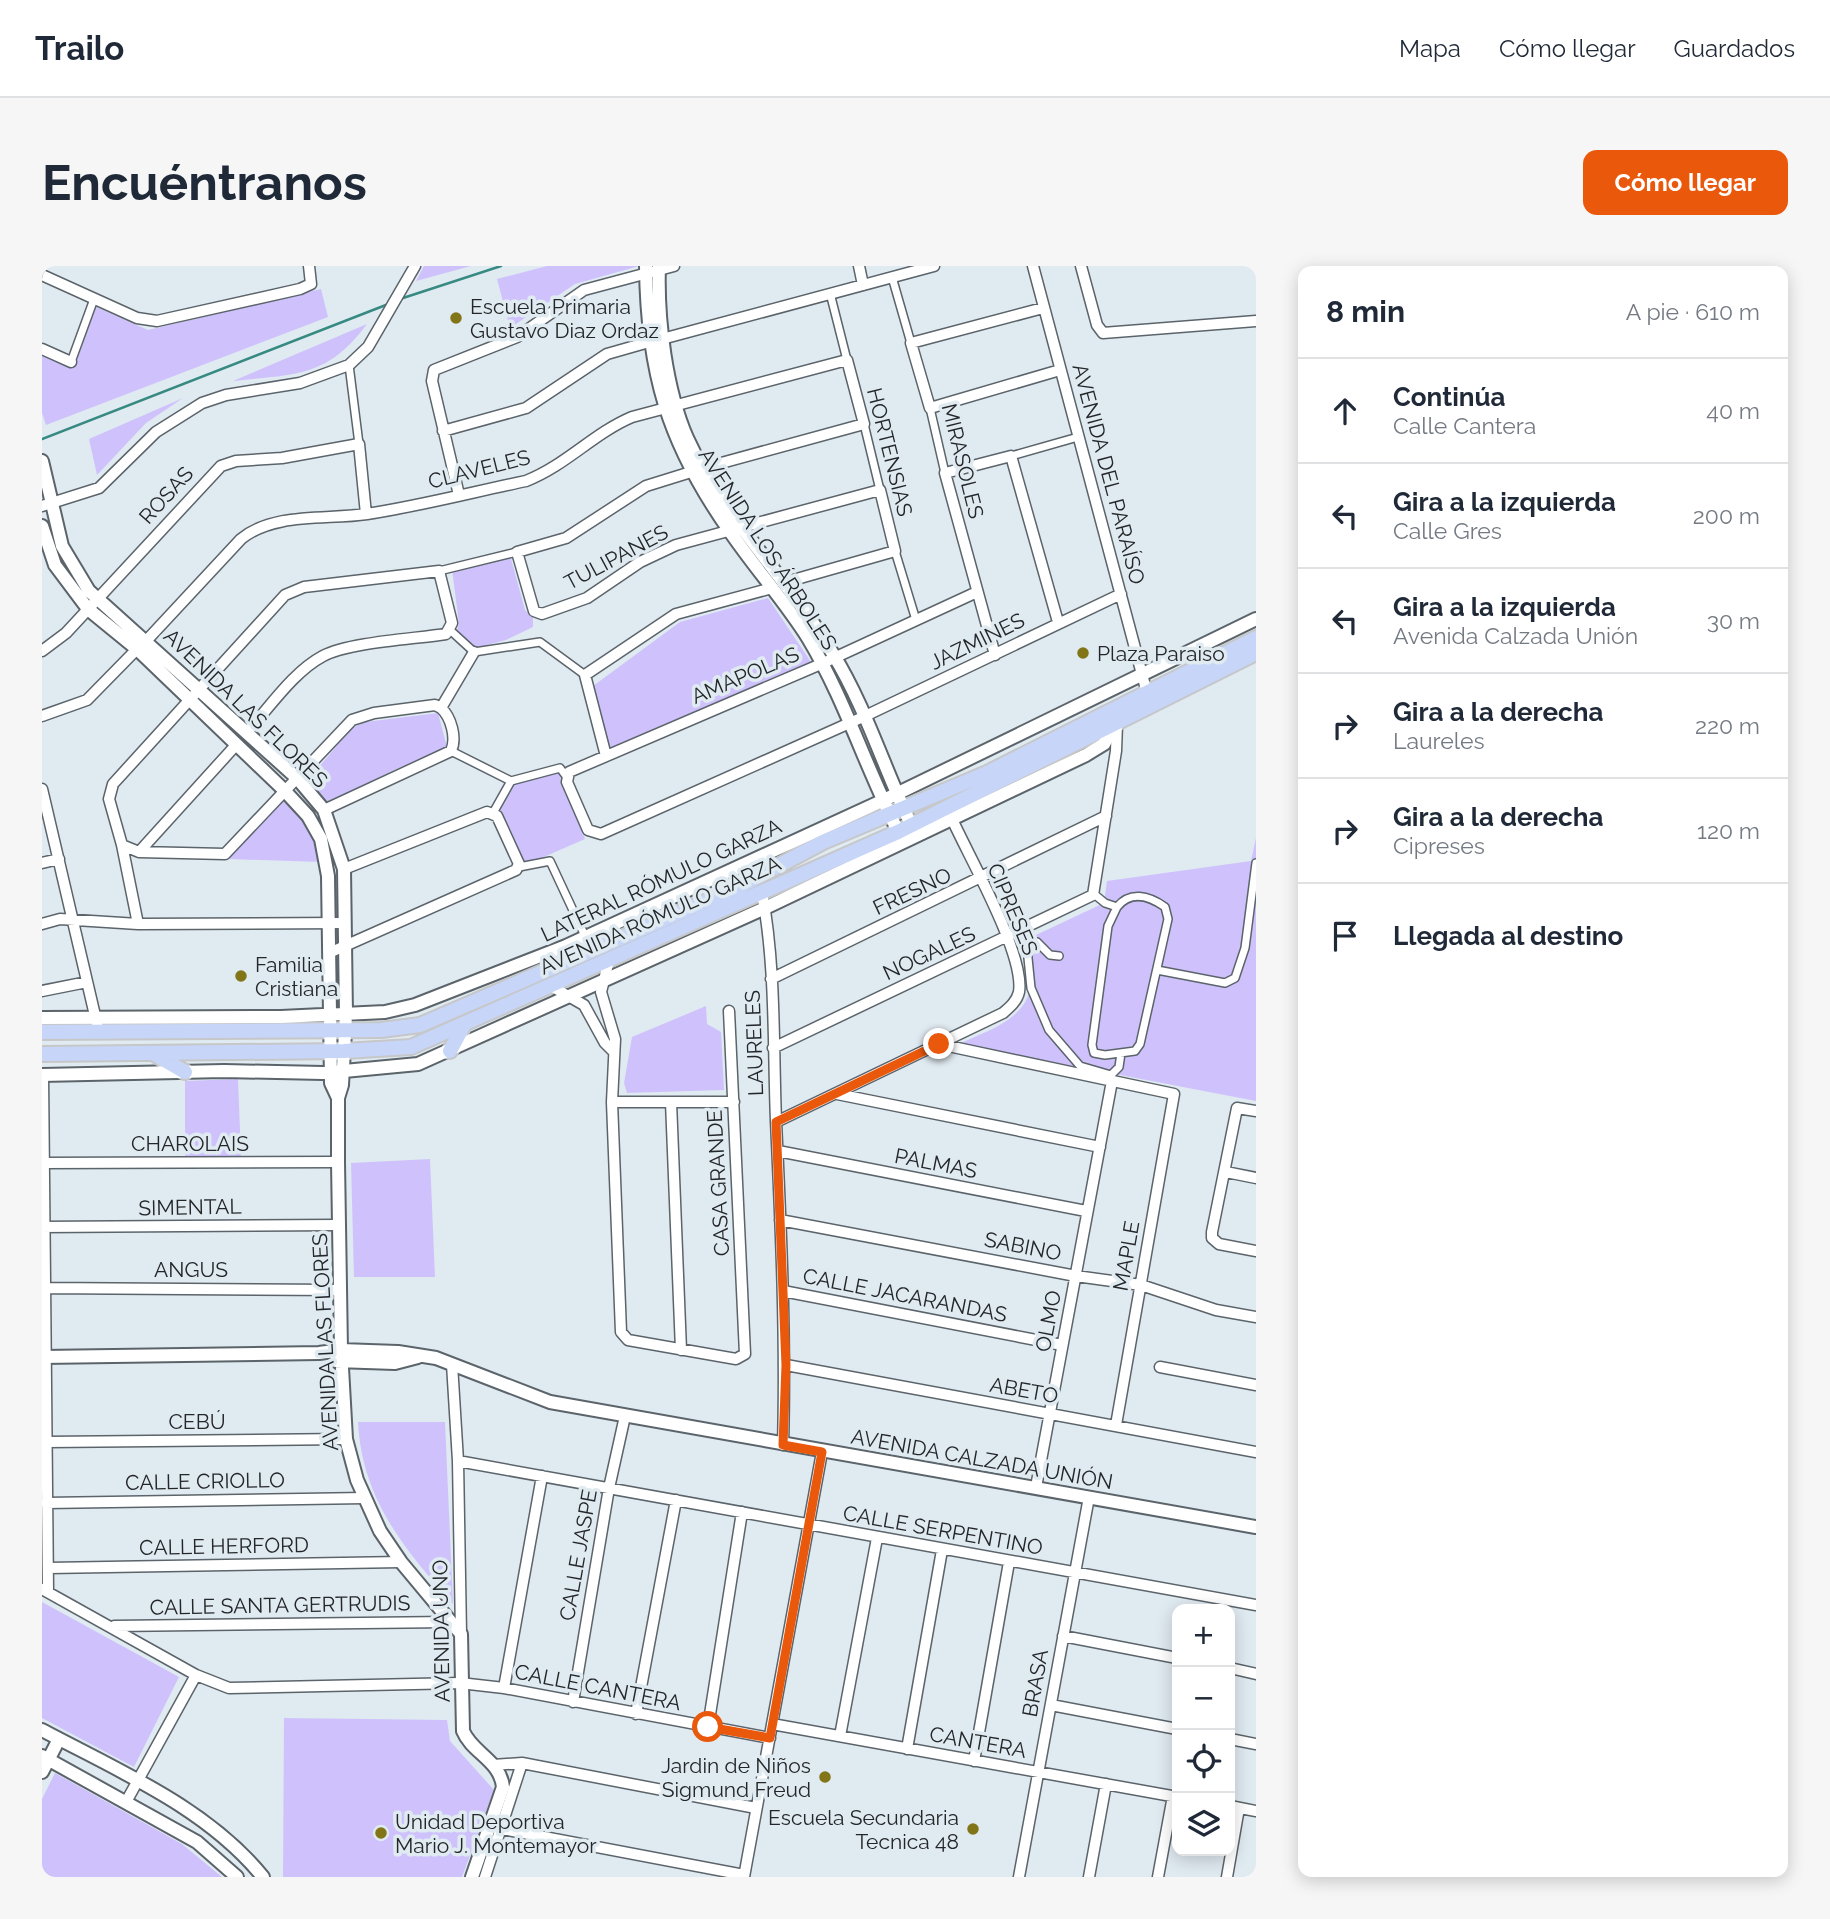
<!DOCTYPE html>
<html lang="es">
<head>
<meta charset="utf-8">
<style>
	body { margin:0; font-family:Raleway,sans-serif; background:#f6f6f7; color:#1f2937 }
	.controls { position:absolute; right:21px; bottom:21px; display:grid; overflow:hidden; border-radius:14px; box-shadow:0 4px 18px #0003 }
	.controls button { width:63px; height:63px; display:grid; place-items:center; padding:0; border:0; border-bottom:2px solid #e0e1e3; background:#fff; color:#1f2937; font:35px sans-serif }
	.stop { position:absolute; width:21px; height:21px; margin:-16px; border:5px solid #ea580c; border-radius:50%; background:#fff }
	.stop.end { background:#ea580c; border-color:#fff; box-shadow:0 2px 7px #0008 }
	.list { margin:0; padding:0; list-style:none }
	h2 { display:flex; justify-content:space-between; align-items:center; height:91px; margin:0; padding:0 28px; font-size:30px }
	h2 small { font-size:23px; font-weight:400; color:#747a83 }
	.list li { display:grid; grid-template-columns:46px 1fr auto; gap:21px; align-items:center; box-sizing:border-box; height:105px; padding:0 28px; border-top:2px solid #e0e1e3 }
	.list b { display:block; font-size:26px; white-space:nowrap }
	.list p { margin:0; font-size:23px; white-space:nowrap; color:#747a83 }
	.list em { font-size:23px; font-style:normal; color:#747a83 }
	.icon { flex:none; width:38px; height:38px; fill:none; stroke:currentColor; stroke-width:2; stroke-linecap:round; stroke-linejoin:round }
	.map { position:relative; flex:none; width:1214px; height:1611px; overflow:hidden; border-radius:14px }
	header { display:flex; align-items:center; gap:42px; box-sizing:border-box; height:98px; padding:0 35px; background:#fff; border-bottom:2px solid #e0e1e3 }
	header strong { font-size:33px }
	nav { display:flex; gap:38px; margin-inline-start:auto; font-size:24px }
	.intro { display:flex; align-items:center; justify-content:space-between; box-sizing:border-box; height:168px; padding:0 42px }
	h1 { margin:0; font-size:49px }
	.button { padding:18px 32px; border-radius:14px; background:#ea580c; color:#fff; font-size:24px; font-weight:700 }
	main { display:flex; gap:42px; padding:0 42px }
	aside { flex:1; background:#fff; border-radius:14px; box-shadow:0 4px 18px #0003 }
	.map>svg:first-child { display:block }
	.green { fill:#cfc2fc }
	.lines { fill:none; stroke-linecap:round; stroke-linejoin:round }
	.stream { stroke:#368a82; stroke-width:2.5 }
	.pedestrian-casing { stroke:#5b646a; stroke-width:10 }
	.minor-casing { stroke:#5b646a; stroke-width:13 }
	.tertiary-casing { stroke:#5b646a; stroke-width:16 }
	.primary-casing { stroke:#c6c7c8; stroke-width:18 }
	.pedestrian { stroke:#fff; stroke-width:7 }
	.minor { stroke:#fff; stroke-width:10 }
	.tertiary { stroke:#fff; stroke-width:12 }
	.primary { stroke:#c7d6f8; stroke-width:14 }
	.route { stroke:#ea580c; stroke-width:9 }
	.poi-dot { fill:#827518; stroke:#e0eaf1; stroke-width:2.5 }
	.labels { text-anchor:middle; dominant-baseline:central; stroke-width:7; stroke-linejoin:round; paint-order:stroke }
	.poi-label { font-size:21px; fill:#24272a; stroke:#e0eaf1; text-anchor:start }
	.street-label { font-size:21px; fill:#24272a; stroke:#e0eaf1 }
</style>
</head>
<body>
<header>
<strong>Trailo</strong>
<nav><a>Mapa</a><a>Cómo llegar</a><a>Guardados</a></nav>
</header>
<div class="intro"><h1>Encuéntranos</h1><a class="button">Cómo llegar</a></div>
<main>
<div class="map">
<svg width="1214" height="1611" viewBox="0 0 1214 1611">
	<rect width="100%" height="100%" fill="#e0eaf1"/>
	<path class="green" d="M 382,0 L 429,0 L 374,15 Z
		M 505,0 L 597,0 L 533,18 L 468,62 L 455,13 Z
		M 279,23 L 286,51 L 4,159 L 0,147 L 0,88 L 32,102 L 54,41 L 106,64 Z
		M 325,58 C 285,112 254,108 191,115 Z
		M 141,132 L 104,157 L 55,209 L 47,173 Z
		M 468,289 L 483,344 L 491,352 L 491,361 L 464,374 L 434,382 L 414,366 L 417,358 L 410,303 Z
		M 726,332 L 769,396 L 569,486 L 551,420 L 638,356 Z
		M 396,447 L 406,485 L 354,503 L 285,538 L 264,516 L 310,462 L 323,456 Z
		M 518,504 L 519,514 L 543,573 L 481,600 L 457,541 L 472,517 Z
		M 242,534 L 266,558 L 279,596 L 187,593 Z
		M 1214,572 L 1214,835 L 917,778 C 946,764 989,753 989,713 C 989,702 982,687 979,676 L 1062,637 L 1065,615 L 1209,595 Z
		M 664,740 L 665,758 L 679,766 L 682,824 L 585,827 L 582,817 L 590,771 Z
		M 196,813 L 199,890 L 143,891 L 143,815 Z
		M 388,893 L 393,1011 L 312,1011 L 309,897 Z
		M 316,1156 L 403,1156 L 411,1338 C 362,1283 320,1233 316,1156 Z
		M 0,1336 L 137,1411 L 92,1501 L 0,1452 Z
		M 242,1452 L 405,1454 L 408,1475 L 452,1524 L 420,1611 L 241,1611 Z
		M 13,1507 L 140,1578 L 180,1611 L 0,1611 L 0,1533 Z"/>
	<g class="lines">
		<path class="stream" d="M 358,33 L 459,0
			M 0,173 L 349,37"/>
		<g class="pedestrian-casing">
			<path id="pedestrian" d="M 850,11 L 869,77
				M 788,27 L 805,94
				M 29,96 L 52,33
				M 307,99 L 317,178
				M 888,142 L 903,207
				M 822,158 L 838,224
				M 969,190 L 1036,171
				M 853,285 L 874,354
				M 397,305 L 475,286
				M 408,364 L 432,386 L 498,376 L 543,409
				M 409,485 L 469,515
				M 469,515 L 518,502 L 524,510
				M 451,547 L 469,515
				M 477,601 L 508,595 L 543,670
				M 1052,628 L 1063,637 L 1075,641 L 1066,660 L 1050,779 L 1052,787 L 1063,789 L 1093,785 L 1098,778 L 1126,653 L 1123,641 C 1106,629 1088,625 1075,641
				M 1017,690 L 1008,689 L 995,676 L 987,678 L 985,682 L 989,722 L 1007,764 L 1038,800 L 1069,809 L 1070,815
				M 1115,704 L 1183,717 L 1193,712 L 1203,682 L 1214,597
				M 1069,809 L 1077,801 L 1079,787"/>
		</g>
		<g class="minor-casing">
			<path id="minor" d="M 817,0 L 821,19
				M 991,0 L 1105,427
				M 1039,0 L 1055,59 L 1061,67 L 1214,55
				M 0,9 L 95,52 L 115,55 L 258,23 L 269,18 L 267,0
				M 1001,42 L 869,77 L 888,142 L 1018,104
				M 620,73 L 892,0
				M 0,83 L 29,96
				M 401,165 L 484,142 L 565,88 L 607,76
				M 649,206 L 604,220 L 524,272 L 475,286 L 492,345 L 500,348 L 545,332 L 598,296 L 634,279 L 838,224 L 853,285 L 744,316
				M 417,229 L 390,115 L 392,104 L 475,71 L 542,24 L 632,0
				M 0,240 L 57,222 L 114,166 L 160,137 L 184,129 L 258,117 L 307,99 L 326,81 L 373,0
				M 935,326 L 779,398 L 527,506 L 525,516 L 546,564 L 559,568 L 821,451 L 1079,328
				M 105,374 L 199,273 C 232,246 285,254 325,248 C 378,240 431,226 484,215 C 523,200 552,167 590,151 L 805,94 L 822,158 L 661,202
				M 0,385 L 24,367 L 179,200 L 194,195 L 240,192 L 317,178 L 324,248
				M 953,389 L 903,207 L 969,190 L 1016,356
				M 399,442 L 432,386
				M 0,450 L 45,434 L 95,383
				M 564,490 L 543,409 L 634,348 L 730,322
				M 0,523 L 55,758
				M 282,544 L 409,485 C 415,472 409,451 399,442
				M 80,579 L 97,586 L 183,588 L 310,454 L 332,447 L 393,439 L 399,442
				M 97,586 L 194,479
				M 0,597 L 17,593
				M 720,627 C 734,701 731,780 734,855 C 739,963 744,1071 741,1179
				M 0,658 L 18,653 L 96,658 L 302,657
				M 96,658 L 80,579 L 67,533 L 71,518 L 243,329 L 262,321 L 397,305 L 410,357 L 404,368 C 372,373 308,376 281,390 C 251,406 228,441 205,466
				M 287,687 L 474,604 L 477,598 L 455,550 L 445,546 L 302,603
				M 567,694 L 559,726 L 573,773 L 570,836 L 579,1066 L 586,1074 L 694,1093 L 703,1088 L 687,745
				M 729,713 L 1064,550
				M 509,720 L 542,739 L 563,777 L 571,785
				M 0,725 L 45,716
				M 897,778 L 1132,828 L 1074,1159
				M 731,782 L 1051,629 L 1074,485 L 1075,458
				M 1,809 L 6,1326
				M 795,828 L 1058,881
				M 570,836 L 692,836
				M 629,836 L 639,1084
				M 1214,845 L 1195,842 L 1170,966 L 1170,972 L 1177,978 L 1214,985
				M 734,856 L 961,747 C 968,741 975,735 977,726 C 983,688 927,591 910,553
				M 736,885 L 1044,945
				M 0,897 L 296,896
				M 1184,906 L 1214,912
				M 738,954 L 1034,1010 L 1099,1019 L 1174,1044 L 1214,1051
				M 0,961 L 296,959
				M 0,1022 L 298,1024
				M 741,1025 L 1020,1079
				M 410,1098 L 416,1195 L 419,1368
				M 744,1099 L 1214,1186
				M 1118,1101 L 1214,1119
				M 5,1176 L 304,1173
				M 416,1195 L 1214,1339
				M 994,1221 L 1070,815
				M 4,1237 L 323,1232
				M 6,1302 L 359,1296
				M 0,1323 L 154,1409 L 187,1422 L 418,1417 L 462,1422 L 728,1472
				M 72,1360 L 407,1356
				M 1021,1370 L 1135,1392
				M 1188,1402 L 1214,1408
				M 462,1422 L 500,1210
				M 531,1436 L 567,1222 L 583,1150
				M 1009,1439 L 1135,1463
				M 594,1448 L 634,1234
				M 730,1458 L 1135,1531
				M 666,1461 L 700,1246
				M 798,1470 L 835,1272
				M 1188,1473 L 1214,1478
				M 865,1483 L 900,1284
				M 932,1495 L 967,1296
				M 451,1499 L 480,1497 L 714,1542
				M 84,1536 L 154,1409
				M 1188,1540 L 1214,1545
				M 460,1563 L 702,1609
				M 443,1611 L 480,1497
				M 702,1611 L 780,1186
				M 977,1611 L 1047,1231
				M 1047,1611 L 1064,1518
				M 1116,1611 L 1131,1530
				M 1185,1611 L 1197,1542"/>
		</g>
		<g class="tertiary-casing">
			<path id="tertiary" d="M 604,0 C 605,106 626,177 687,264 C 712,301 742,334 766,372 C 804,435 826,509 861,575
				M 617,0 C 615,53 624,124 645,172 C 681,251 747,314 791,388 C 825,443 844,509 873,567
				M 0,195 L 20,280 L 47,325 L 255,512 L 282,544 L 302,603 L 304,749 L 300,819 L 296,832 L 296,896 L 299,1084 L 304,1173 L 315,1214 L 338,1265 L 359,1296 L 419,1368 L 421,1465 C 430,1487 458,1494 461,1521 L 430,1611
				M 0,260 L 13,299 L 46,343 L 95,383 L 242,524 L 266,550 L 279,573 L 286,610 L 289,817 L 296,832
				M 0,752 L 239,751 L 343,746 L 373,739 L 524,680 L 842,534 L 1214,353
				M 0,809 L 182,805 L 281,807 L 376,798 L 723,642 L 1044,489 L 1062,478 L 1072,460
				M 0,1091 L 277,1087 L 299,1084 L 356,1086 L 394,1092 L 508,1136 L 1214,1261
				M 294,1095 L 353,1097 L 376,1091
				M 0,1464 C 77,1505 165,1542 221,1611
				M 0,1490 L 155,1576 L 195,1611
				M 0,1506 L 17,1473"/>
		</g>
		<g class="primary-casing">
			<path id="primary" d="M 0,766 L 339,764 L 378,759 L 697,621 L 781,576 L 945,507 L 1214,372
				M 408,785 L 422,759
				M 0,788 L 302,785 L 369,781 L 856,566 L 1214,387
				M 114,789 L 143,806"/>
		</g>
		<use href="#pedestrian" class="pedestrian"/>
		<use href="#minor" class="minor"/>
		<use href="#tertiary" class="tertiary"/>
		<use href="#primary" class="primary"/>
	</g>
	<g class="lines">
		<path class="route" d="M 666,1461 L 728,1472 L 780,1186 L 741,1179 L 744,1099 L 734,856 L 897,778"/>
	</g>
	<g class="poi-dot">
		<circle cx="414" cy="52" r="7"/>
		<circle cx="1041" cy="387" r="7"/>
		<circle cx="199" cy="710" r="7"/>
		<circle cx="783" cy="1511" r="7"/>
		<circle cx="931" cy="1563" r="7"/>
		<circle cx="339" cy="1567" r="7"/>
	</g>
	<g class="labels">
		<g class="poi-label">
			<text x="428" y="40">Escuela Primaria<tspan x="428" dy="24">Gustavo Diaz Ordaz</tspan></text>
			<text x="1055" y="387">Plaza Paraiso</text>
			<text x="213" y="698">Familia<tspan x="213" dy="24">Cristiana</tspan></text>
			<text x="769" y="1499" text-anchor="end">Jardin de Niños<tspan x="769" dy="24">Sigmund Freud</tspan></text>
			<text x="917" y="1551" text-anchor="end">Escuela Secundaria<tspan x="917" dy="24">Tecnica 48</tspan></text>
			<text x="353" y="1555">Unidad Deportiva<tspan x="353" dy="24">Mario J. Montemayor</tspan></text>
		</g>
		<g class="street-label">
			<text transform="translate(848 186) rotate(76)">HORTENSIAS</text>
			<text transform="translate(921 195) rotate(76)">MIRASOLES</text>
			<text transform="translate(437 203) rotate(-14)">CLAVELES</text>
			<text transform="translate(1067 208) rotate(75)">AVENIDA DEL PARAÍSO</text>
			<text transform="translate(124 229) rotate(-48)">ROSAS</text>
			<text transform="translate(726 283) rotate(57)">AVENIDA LOS ÁRBOLES</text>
			<text transform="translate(574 291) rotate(-28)">TULIPANES</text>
			<text transform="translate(935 375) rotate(-26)">JAZMINES</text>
			<text transform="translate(703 409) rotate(-23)">AMAPOLAS</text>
			<text transform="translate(204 442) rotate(44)">AVENIDA LAS FLORES</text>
			<text transform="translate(619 614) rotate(-25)">LATERAL RÓMULO GARZA</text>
			<text transform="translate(870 625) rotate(-25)">FRESNO</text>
			<text transform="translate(971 643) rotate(67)">CIPRESES</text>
			<text transform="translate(618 649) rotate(-24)">AVENIDA RÓMULO GARZA</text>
			<text transform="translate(887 687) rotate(-25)">NOGALES</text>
			<text transform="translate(712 777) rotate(-92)">LAURELES</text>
			<text x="148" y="877">CHAROLAIS</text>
			<text transform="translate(894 897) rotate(11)">PALMAS</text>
			<text transform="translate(676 917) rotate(-93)">CASA GRANDE</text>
			<text transform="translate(148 941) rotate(-1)">SIMENTAL</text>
			<text transform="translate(981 980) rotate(11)">SABINO</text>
			<text transform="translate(1084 990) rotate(-80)">MAPLE</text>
			<text x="149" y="1003">ANGUS</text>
			<text transform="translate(863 1029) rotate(11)">CALLE JACARANDAS</text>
			<text transform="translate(1006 1055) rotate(-79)">OLMO</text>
			<text transform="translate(283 1076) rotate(-93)">AVENIDA LAS FLORES</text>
			<text transform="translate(982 1124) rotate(10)">ABETO</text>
			<text x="155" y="1155">CEBÚ</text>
			<text transform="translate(940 1193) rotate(10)">AVENIDA CALZADA UNIÓN</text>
			<text transform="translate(163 1215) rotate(-1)">CALLE CRIOLLO</text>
			<text transform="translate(901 1264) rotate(10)">CALLE SERPENTINO</text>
			<text transform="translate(182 1280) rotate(-1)">CALLE HERFORD</text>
			<text transform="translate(536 1289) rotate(-80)">CALLE JASPE</text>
			<text transform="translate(238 1339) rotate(-1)">CALLE SANTA GERTRUDIS</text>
			<text transform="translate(399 1365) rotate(-91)">AVENIDA UNO</text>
			<text transform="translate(993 1417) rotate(-80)">BRASA</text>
			<text transform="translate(556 1421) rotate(11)">CALLE CANTERA</text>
			<text transform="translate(936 1476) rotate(10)">CANTERA</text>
		</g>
	</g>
</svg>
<div class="controls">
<button>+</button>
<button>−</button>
<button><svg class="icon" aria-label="locate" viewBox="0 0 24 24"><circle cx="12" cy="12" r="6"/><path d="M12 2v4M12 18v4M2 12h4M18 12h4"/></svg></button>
<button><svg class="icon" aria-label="layers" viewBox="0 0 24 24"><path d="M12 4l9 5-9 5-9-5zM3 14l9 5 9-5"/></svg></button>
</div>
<div class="stop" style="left:666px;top:1461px"></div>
<div class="stop end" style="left:897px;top:778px"></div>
</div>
<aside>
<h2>8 min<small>A pie · 610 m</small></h2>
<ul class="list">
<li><svg class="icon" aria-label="ahead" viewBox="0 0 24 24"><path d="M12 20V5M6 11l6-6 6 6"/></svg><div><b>Continúa</b><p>Calle Cantera</p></div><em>40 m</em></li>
<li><svg class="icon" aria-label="left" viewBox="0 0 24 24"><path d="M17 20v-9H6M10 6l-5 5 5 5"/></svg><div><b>Gira a la izquierda</b><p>Calle Gres</p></div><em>200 m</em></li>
<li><svg class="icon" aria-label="left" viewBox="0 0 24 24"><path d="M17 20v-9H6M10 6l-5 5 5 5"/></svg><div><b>Gira a la izquierda</b><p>Avenida Calzada Unión</p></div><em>30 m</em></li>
<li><svg class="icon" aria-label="right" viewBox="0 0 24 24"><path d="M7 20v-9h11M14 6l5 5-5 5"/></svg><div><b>Gira a la derecha</b><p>Laureles</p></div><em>220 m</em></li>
<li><svg class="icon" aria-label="right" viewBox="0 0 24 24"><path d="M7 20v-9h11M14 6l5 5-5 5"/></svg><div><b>Gira a la derecha</b><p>Cipreses</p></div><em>120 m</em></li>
<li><svg class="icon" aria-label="arrive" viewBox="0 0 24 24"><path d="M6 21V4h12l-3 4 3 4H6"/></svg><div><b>Llegada al destino</b></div></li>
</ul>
</aside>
</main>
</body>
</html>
